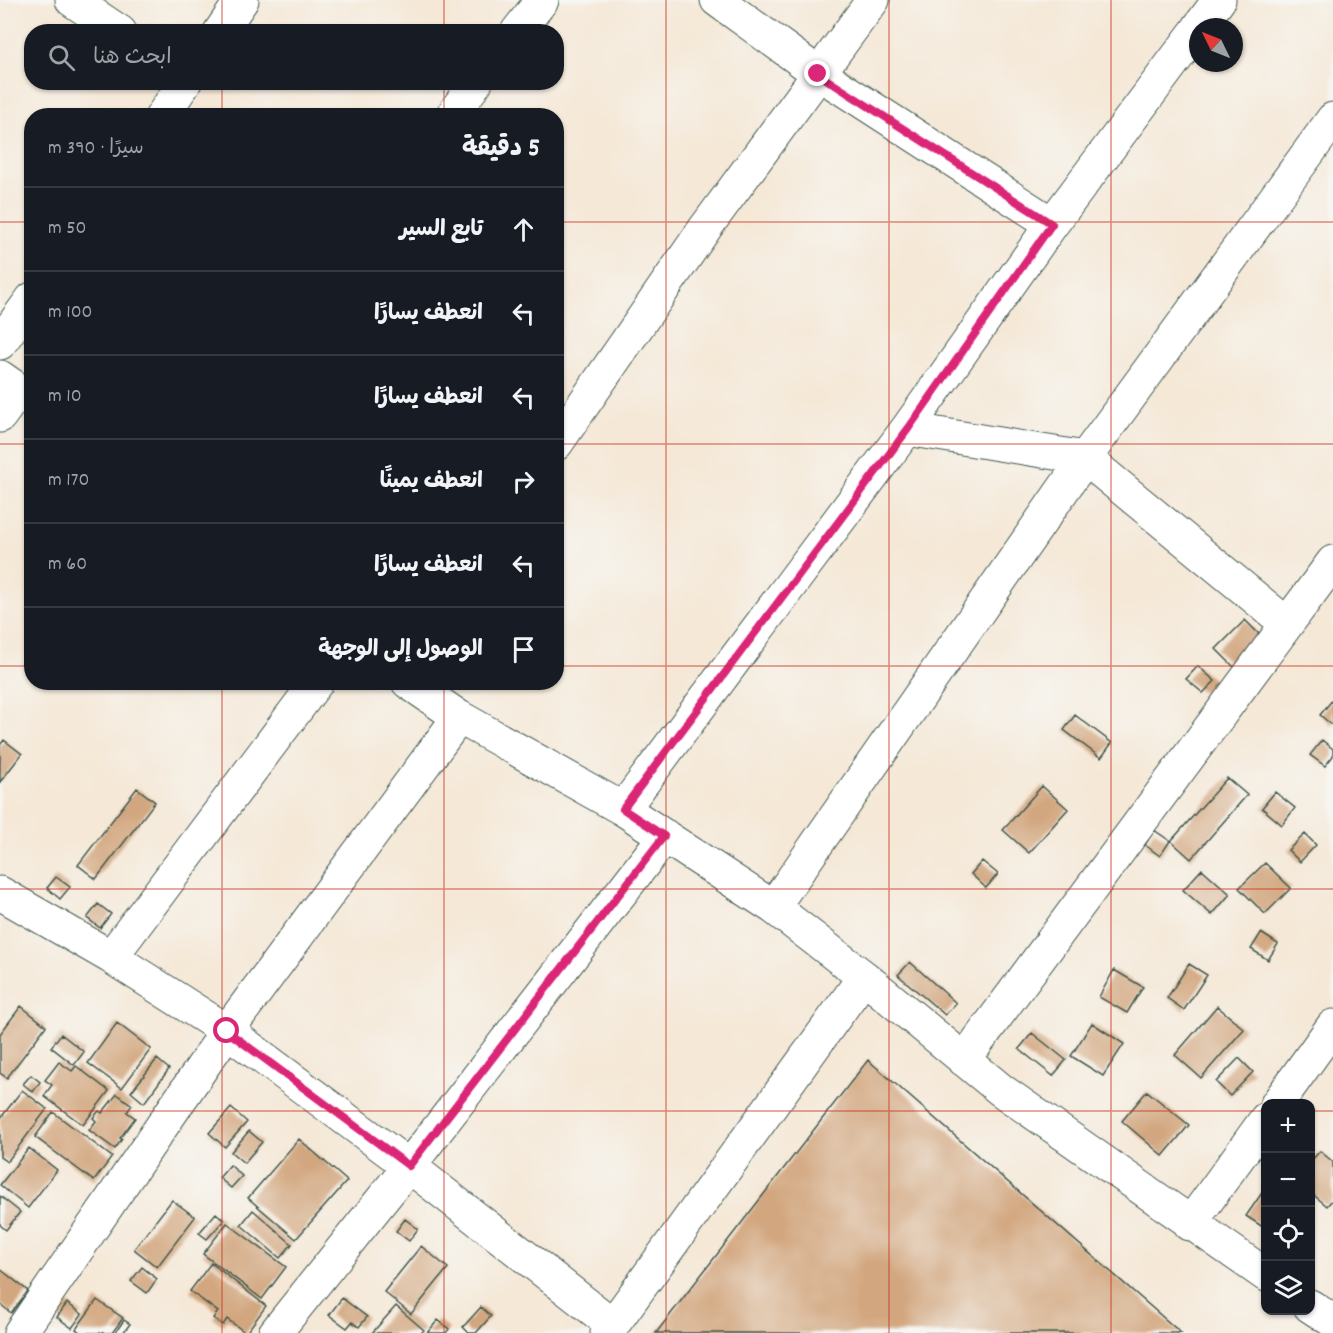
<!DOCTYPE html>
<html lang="ar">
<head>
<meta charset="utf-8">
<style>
	body { margin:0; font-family:Dekko,"Playpen Sans Arabic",sans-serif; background:#242831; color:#f1f3f6; direction:rtl }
	.controls { position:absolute; right:18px; bottom:18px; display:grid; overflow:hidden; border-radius:12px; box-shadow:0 2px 4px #0004 }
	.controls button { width:54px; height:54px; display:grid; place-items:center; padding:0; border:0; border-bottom:2px solid #363941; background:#171b24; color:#f1f3f6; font:30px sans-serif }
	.compass { position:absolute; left:1189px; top:18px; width:54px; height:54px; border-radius:50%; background:#171b24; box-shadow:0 2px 4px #0004; rotate:313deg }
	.stop { position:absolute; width:18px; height:18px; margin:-14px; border:4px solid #db2777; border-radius:50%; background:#fff }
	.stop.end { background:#db2777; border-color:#fff; box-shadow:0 2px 6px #0008 }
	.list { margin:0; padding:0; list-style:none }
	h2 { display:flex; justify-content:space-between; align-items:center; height:78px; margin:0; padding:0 24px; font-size:26px }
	h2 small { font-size:20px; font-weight:400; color:#9ea1a6 }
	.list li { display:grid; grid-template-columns:39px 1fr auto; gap:18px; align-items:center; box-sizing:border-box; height:84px; padding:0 24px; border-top:2px solid #363941 }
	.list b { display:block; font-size:22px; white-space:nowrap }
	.list em { font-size:20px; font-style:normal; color:#9ea1a6 }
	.icon { flex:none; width:33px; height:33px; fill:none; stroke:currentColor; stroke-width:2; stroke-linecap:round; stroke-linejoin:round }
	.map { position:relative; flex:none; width:1333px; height:1333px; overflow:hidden; direction:ltr }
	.search { position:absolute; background:#171b24; box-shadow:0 2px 4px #0004; left:24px; top:24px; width:540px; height:66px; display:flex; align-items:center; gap:15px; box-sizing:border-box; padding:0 21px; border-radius:24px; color:#9ea1a6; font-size:22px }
	.panel { position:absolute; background:#171b24; box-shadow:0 2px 4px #0004; left:24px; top:108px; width:540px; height:582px; border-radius:24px; direction:rtl }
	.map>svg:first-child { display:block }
	.building { fill:#d2a67e }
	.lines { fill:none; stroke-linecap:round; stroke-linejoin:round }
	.street-casing { stroke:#3f574c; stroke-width:35 }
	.street { stroke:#fff; stroke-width:33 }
	.route { stroke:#db2777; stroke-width:8 }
	.grid { fill:none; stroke:#c8321e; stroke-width:1.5; stroke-opacity:0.55 }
</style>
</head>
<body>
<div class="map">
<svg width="1333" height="1333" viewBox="0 0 1333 1333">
	<rect width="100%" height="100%" fill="#f6f6f2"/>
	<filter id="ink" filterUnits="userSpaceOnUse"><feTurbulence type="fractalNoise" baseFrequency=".0167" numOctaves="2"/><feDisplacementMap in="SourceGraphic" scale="12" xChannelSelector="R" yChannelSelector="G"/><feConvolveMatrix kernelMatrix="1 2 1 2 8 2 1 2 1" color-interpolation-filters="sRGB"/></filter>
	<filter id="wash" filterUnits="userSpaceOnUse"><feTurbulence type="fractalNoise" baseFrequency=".008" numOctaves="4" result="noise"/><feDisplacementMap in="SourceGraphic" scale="24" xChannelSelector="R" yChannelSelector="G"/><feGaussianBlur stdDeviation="1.35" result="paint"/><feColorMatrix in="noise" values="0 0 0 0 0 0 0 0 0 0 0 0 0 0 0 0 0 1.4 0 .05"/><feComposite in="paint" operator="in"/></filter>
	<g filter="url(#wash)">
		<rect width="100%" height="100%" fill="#f5e8d7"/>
		<g id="blocks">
			<path class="building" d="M 1245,620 L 1263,638 L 1234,667 L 1216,649 Z
				M 1198,666 L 1215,681 L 1203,693 L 1186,679 Z
				M 1333,699 L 1333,726 L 1320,715 Z
				M 1075,715 L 1112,743 L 1101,758 L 1064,730 Z
				M 4,740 L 22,754 L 0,782 L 0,745 Z
				M 1322,740 L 1333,749 L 1333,756 L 1325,766 L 1310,755 Z
				M 1227,778 L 1247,795 L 1191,859 L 1171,841 Z
				M 1042,786 L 1068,809 L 1029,853 L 1003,830 Z
				M 137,788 L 155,802 L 96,879 L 78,865 Z
				M 1275,792 L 1295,808 L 1282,825 L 1262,808 Z
				M 1154,830 L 1170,841 L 1160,856 L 1145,845 Z
				M 1305,834 L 1316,845 L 1300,862 L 1288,850 Z
				M 982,861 L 998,874 L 986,888 L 971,874 Z
				M 1265,863 L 1291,888 L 1265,914 L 1239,888 Z
				M 1202,869 L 1230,894 L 1212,915 L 1183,890 Z
				M 56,877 L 70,887 L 60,899 L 47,888 Z
				M 98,904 L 111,914 L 100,928 L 87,918 Z
				M 1261,933 L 1278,944 L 1268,960 L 1251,949 Z
				M 910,962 L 956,1003 L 945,1015 L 898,975 Z
				M 1189,964 L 1207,975 L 1184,1010 L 1167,998 Z
				M 1114,970 L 1143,987 L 1127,1013 L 1099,997 Z
				M 21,1006 L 46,1026 L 7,1078 L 0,1073 L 0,1034 Z
				M 1217,1006 L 1244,1029 L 1201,1078 L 1175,1055 Z
				M 117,1023 L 151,1049 L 122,1088 L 88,1063 Z
				M 1092,1023 L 1124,1044 L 1103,1076 L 1071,1056 Z
				M 1032,1033 L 1066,1060 L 1053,1076 L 1019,1049 Z
				M 61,1034 L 84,1052 L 74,1065 L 51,1047 Z
				M 1239,1058 L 1253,1072 L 1230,1096 L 1216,1082 Z
				M 157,1059 L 169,1069 L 144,1103 L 131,1092 Z
				M 868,1060 L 1181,1333 L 656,1333 Z
				M 59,1062 L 72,1071 L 76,1066 L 109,1091 L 83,1125 L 44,1096 L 52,1085 L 45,1080 Z
				M 31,1075 L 40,1082 L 33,1092 L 23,1084 Z
				M 22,1090 L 47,1109 L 7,1162 L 0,1157 L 0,1119 Z
				M 1147,1091 L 1189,1125 L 1163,1156 L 1122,1121 Z
				M 117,1094 L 132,1105 L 127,1112 L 135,1118 L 120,1138 L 122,1139 L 115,1149 L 89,1130 L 96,1121 L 93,1118 L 99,1111 L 102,1113 Z
				M 231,1108 L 247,1122 L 225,1147 L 209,1133 Z
				M 53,1112 L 112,1157 L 94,1181 L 35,1137 Z
				M 249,1131 L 262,1142 L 244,1163 L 231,1152 Z
				M 299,1139 L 347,1181 L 296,1239 L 248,1198 Z
				M 29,1148 L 57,1170 L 28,1208 L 0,1185 Z
				M 1320,1151 L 1333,1162 L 1333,1199 L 1327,1206 L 1310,1192 L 1310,1162 Z
				M 230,1165 L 242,1176 L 231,1188 L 219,1178 Z
				M 1266,1187 L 1266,1229 L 1246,1216 Z
				M 0,1196 L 20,1212 L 6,1230 L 0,1225 Z
				M 172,1200 L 195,1217 L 157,1267 L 134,1249 Z
				M 253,1210 L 292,1244 L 280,1258 L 241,1225 Z
				M 216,1213 L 224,1220 L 207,1239 L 199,1233 Z
				M 405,1219 L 418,1229 L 409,1241 L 396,1231 Z
				M 227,1223 L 286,1267 L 262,1299 L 203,1254 Z
				M 421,1246 L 448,1268 L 411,1314 L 384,1292 Z
				M 211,1263 L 266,1306 L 246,1333 L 227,1319 L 223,1325 L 213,1318 L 218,1312 L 190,1291 Z
				M 142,1267 L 157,1279 L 147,1293 L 131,1281 Z
				M 0,1269 L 28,1291 L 11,1313 L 0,1304 Z
				M 342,1298 L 367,1317 L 359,1327 L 352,1322 L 347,1328 L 329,1315 Z
				M 97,1300 L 123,1318 L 112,1333 L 81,1333 L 76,1329 Z
				M 67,1303 L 82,1314 L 72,1328 L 57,1317 Z
				M 396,1306 L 424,1330 L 421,1333 L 372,1333 Z
				M 481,1307 L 491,1316 L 476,1333 L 469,1333 L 463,1327 Z
				M 124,1320 L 130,1324 L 123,1333 L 115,1333 Z
				M 438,1320 L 449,1329 L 446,1333 L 427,1333 Z"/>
		</g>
	</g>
	<g filter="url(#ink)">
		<use href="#blocks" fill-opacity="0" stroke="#3f574c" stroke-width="1.5"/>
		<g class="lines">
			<g class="street-casing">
				<path id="street" d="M 72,0 L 120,32
					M 717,0 L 818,73 L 1052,224
					M 1199,27 L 1219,0
					M 220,32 L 242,0
					M 517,32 L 542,0
					M 162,116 L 185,82
					M 452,116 L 476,82
					M 0,343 L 32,299
					M 0,377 L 32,399
					M 0,416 L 19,390
					M 907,429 L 1085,458 L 1287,624
					M 556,444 L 706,227 L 873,0
					M 408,682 L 459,717 L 623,809 L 773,907 L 864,977 L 1001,1090 L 1266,1275
					M 623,809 L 907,429 L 1052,224 L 1198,29
					M 0,893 L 111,957 L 227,1031 L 409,1166 L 613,1325
					M 773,907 L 1085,458 L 1333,119
					M 111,957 L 317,682
					M 964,1060 L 1333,562
					M 1277,1104 L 1333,1026
					M 1190,1224 L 1266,1119
					M 1310,1306 L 1333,1321
					M 20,1333 L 227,1031 L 459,717
					M 275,1333 L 409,1166 L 665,836
					M 607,1333 L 864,977"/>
			</g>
			<use href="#street" class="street"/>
		</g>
	</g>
	<g class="lines" filter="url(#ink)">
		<path class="route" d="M 227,1031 L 409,1166 L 664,836 L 623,809 L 908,429 L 1052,224 L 818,74"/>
	</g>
	<path class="grid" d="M 222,0 L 222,32M 444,0 L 444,32M 666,0 L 666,1333M 889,0 L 889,1333M 1111,0 L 1111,1333M 222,82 L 222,116M 444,82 L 444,116M 0,222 L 32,222M 556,222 L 1333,222M 0,444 L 32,444M 556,444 L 1333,444M 0,666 L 32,666M 556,666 L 1333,666M 222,682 L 222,1333M 444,682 L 444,1333M 0,889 L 1333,889M 0,1111 L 1266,1111M 1310,1111 L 1333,1111"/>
</svg>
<div class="controls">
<button>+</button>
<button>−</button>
<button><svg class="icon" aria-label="locate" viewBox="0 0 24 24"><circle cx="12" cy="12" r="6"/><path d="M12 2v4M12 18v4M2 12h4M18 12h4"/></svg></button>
<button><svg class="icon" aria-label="layers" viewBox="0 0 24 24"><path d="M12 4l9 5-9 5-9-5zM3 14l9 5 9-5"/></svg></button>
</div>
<svg class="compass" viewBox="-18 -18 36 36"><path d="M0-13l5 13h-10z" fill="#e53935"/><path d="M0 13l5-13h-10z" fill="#9ea1a6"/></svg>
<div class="stop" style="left:227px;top:1031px"></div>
<div class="stop end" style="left:818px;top:74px"></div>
<div class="search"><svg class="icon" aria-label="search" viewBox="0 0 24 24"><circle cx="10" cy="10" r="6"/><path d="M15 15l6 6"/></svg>ابحث هنا</div>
<section class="panel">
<h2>5 دقيقة<small>سيرًا · 390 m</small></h2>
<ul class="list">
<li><svg class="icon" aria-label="ahead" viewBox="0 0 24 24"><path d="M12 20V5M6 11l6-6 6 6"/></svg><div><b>تابع السير</b></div><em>50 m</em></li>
<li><svg class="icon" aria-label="left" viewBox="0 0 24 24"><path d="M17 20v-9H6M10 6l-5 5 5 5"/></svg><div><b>انعطف يسارًا</b></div><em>100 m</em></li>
<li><svg class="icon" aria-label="left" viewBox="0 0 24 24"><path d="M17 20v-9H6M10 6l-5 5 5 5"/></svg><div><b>انعطف يسارًا</b></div><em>10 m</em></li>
<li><svg class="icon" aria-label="right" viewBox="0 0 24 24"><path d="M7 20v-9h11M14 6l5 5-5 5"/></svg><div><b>انعطف يمينًا</b></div><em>170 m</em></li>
<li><svg class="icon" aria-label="left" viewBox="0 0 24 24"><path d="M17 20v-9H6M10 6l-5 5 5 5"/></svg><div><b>انعطف يسارًا</b></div><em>60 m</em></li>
<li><svg class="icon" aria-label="arrive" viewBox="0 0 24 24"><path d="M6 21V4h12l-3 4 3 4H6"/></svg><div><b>الوصول إلى الوجهة</b></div></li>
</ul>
</section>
</div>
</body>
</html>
